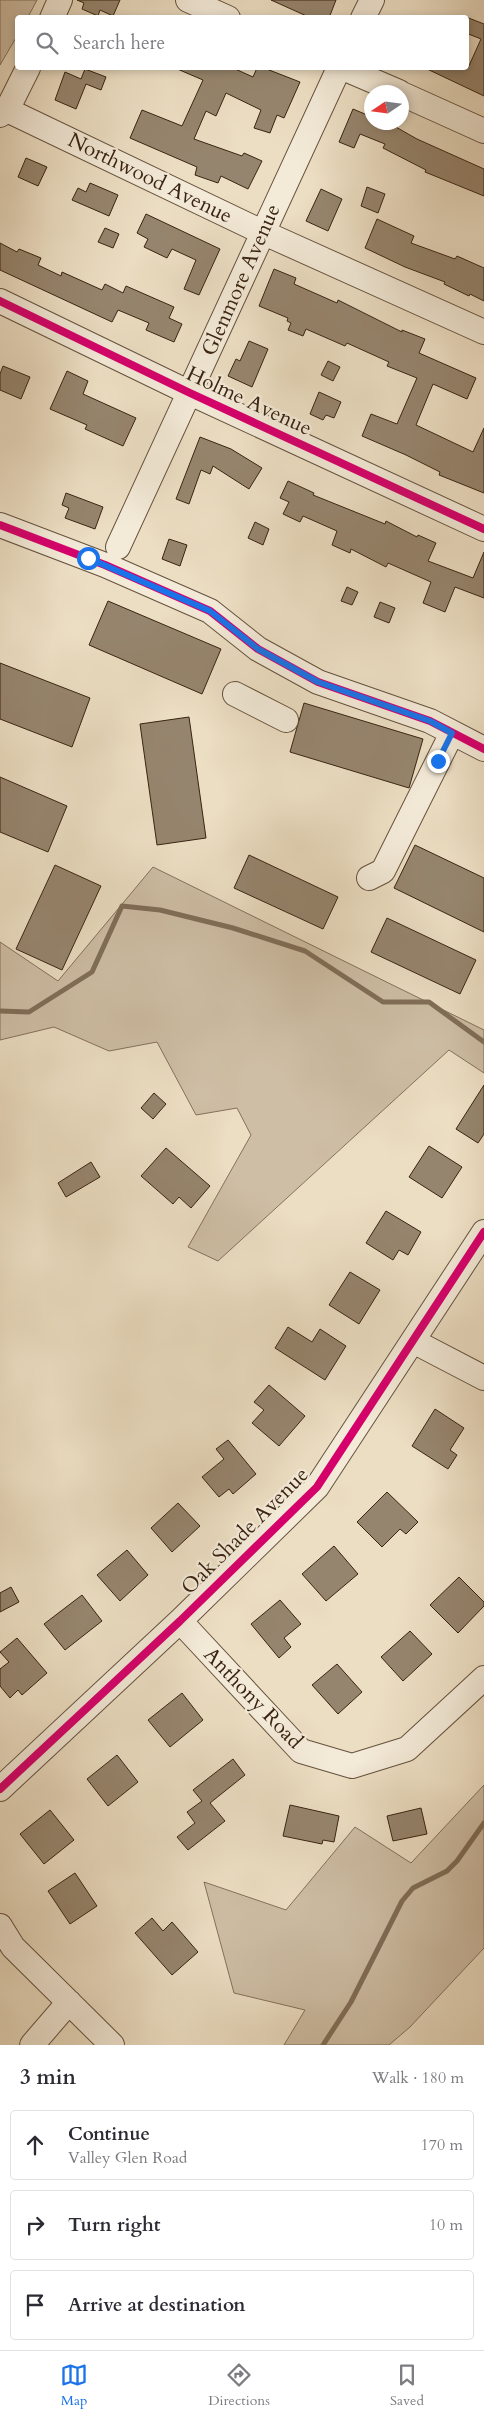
<!DOCTYPE html>
<html lang="en">
<head>
<meta charset="utf-8">
<style>
	body { margin:0; font-family:Cardo,serif; background:#f7f7f7; color:#2b2b33 }
	.compass { position:absolute; left:364px; top:85px; width:45px; height:45px; border-radius:50%; background:#fff; box-shadow:0 2px 8px #0003; rotate:257deg }
	.stop { position:absolute; width:15px; height:15px; margin:-11px; border:4px solid #1a73e8; border-radius:50%; background:#fff }
	.stop.end { background:#1a73e8; border-color:#fff; box-shadow:0 1px 5px #0008 }
	.list { margin:0; padding:0; list-style:none }
	h2 { display:flex; justify-content:space-between; align-items:center; height:65px; margin:0; padding:0 20px; font-size:21px }
	h2 small { font-size:16px; font-weight:400; color:#7c7c81 }
	.list li { display:grid; grid-template-columns:32px 1fr auto; gap:15px; align-items:center; box-sizing:border-box; height:70px; margin:0 10px 10px; padding:0 10px; border:1px solid #e1e1e2; border-radius:5px }
	.list b { display:block; font-size:19px; white-space:nowrap }
	.list p { margin:0; font-size:16px; white-space:nowrap; color:#7c7c81 }
	.list em { font-size:16px; font-style:normal; color:#7c7c81 }
	.icon { flex:none; width:28px; height:28px; fill:none; stroke:currentColor; stroke-width:2; stroke-linecap:round; stroke-linejoin:round }
	.map { position:relative; flex:none; width:484px; height:2045px; overflow:hidden }
	.search { position:absolute; background:#fff; box-shadow:0 2px 8px #0003; left:15px; right:15px; top:15px; height:55px; display:flex; align-items:center; gap:12px; box-sizing:border-box; padding:0 18px; border-radius:5px; color:#7c7c81; font-size:19px }
	.sheet { height:305px; background:#fff }
	nav { display:flex; justify-content:space-around; align-items:center; box-sizing:border-box; height:70px; border-top:1px solid #e1e1e2; background:#fff; font-size:14px; color:#7c7c81 }
	nav a { display:grid; justify-items:center; gap:2px }
	nav .on { color:#1a73e8 }
	.map>svg:first-child { display:block }
	.green { fill:#cebea5; stroke:#84715c }
	.lines { fill:none; stroke-linecap:round; stroke-linejoin:round }
	.stream { stroke:#806e58; stroke-width:5 }
	.building { fill:#96856e; stroke:#392412 }
	.minor-casing { stroke:#66523e; stroke-width:26 }
	.minor { stroke:#f3ead8; stroke-width:24 }
	.cycleway-casing { stroke:#f3ead8; stroke-width:11 }
	.cycleway { stroke:#d6006c; stroke-width:8 }
	.route { stroke:#1a73e8; stroke-width:6 }
	.labels { text-anchor:middle; dominant-baseline:central; stroke-width:4.5; stroke-linejoin:round; paint-order:stroke }
	.street-label { font-size:21px; fill:#392412; stroke:#f3ead8 }
</style>
</head>
<body>
<div class="map">
<svg width="484" height="2045" viewBox="0 0 484 2045">
	<rect width="100%" height="100%" fill="#ecdec3"/>
	<filter id="stains"><feTurbulence type="fractalNoise" baseFrequency=".004" numOctaves="4"/><feColorMatrix values="0 0 0 0 .2 0 0 0 0 .09 0 0 0 0 .02 0 0 0 .5 -.17"/></filter>
	<radialGradient id="worn" r=".72"><stop offset=".6" stop-color="#630" stop-opacity="0"/><stop offset="1" stop-color="#630" stop-opacity=".3"/></radialGradient>
	<path class="green" d="M 0,0 L 37,0 L 28,17 L 18,18 L 17,36 L 0,65 Z
		M 153,867 L 484,1030 L 484,1073 L 449,1050 L 218,1261 L 188,1247 L 251,1135 L 237,1108 L 196,1115 L 157,1042 L 109,1051 L 54,1027 L 0,1040 L 0,942 L 58,981 Z
		M 484,1785 L 484,1948 L 410,2027 L 389,2045 L 284,2045 L 305,2010 L 234,1993 L 204,1882 L 286,1910 L 355,1827 L 411,1863 Z"/>
	<g class="lines">
		<path class="stream" d="M 0,1011 L 29,1012 L 92,972 L 122,906 L 160,910 L 233,928 L 305,951 L 383,1002 L 429,1002 L 484,1042
			M 323,2045 L 351,2002 L 402,1901 L 413,1888 L 447,1871 L 457,1861 L 484,1823"/>
	</g>
	<path class="building" d="M 77,0 L 120,0 L 113,16 L 100,10 L 98,16 L 82,9 L 84,3 Z
		M 271,0 L 336,0 L 329,18 L 311,18 Z
		M 466,17 L 484,24 L 484,96 L 425,68 L 468,68 L 481,39 L 466,33 Z
		M 175,68 L 233,68 L 253,77 L 257,68 L 264,68 L 300,82 L 284,118 L 277,115 L 270,133 L 254,128 L 261,110 L 226,93 L 216,116 L 206,111 L 194,139 L 242,156 L 244,153 L 262,161 L 248,189 L 221,176 L 218,183 L 195,175 L 197,167 L 130,138 L 142,110 L 182,126 L 203,80 Z
		M 85,69 L 106,77 L 101,90 L 86,84 L 76,109 L 55,100 L 65,72 L 81,79 Z
		M 353,109 L 372,117 L 372,122 L 387,122 L 417,139 L 484,169 L 484,196 L 425,172 L 426,170 L 383,148 L 385,144 L 360,134 L 354,148 L 339,142 Z
		M 26,158 L 47,167 L 38,186 L 18,177 Z
		M 90,183 L 118,195 L 109,216 L 72,200 L 78,188 L 86,192 Z
		M 367,187 L 385,194 L 378,213 L 361,206 Z
		M 321,189 L 342,199 L 328,231 L 306,221 Z
		M 146,214 L 220,249 L 199,295 L 184,289 L 196,260 L 172,249 L 167,258 L 144,247 L 148,239 L 137,233 Z
		M 377,219 L 414,236 L 411,243 L 455,259 L 457,256 L 484,268 L 484,301 L 470,294 L 469,296 L 444,284 L 445,282 L 405,267 L 365,248 Z
		M 105,228 L 119,234 L 113,248 L 98,242 Z
		M 0,243 L 17,252 L 19,249 L 41,258 L 38,265 L 61,276 L 62,272 L 102,290 L 105,284 L 123,293 L 126,286 L 174,307 L 169,318 L 182,324 L 174,342 L 146,330 L 149,323 L 118,310 L 112,322 L 0,270 Z
		M 274,269 L 296,278 L 294,284 L 337,303 L 338,300 L 402,332 L 402,330 L 425,339 L 419,353 L 476,378 L 467,399 L 433,384 L 416,425 L 473,452 L 484,428 L 484,493 L 439,475 L 440,472 L 406,455 L 362,436 L 371,414 L 397,424 L 417,378 L 387,366 L 389,362 L 347,343 L 345,346 L 306,329 L 303,336 L 288,330 L 291,323 L 287,321 L 288,318 L 259,306 Z
		M 249,341 L 268,349 L 252,387 L 228,376 L 236,359 L 240,361 Z
		M 328,361 L 340,367 L 333,381 L 321,375 Z
		M 3,366 L 30,377 L 21,399 L 0,390 L 0,374 Z
		M 67,371 L 88,381 L 83,394 L 136,418 L 123,446 L 85,429 L 87,425 L 50,409 Z
		M 319,392 L 341,402 L 334,418 L 326,415 L 323,420 L 310,414 Z
		M 200,437 L 231,449 L 262,468 L 249,489 L 213,466 L 210,474 L 201,470 L 189,504 L 176,499 Z
		M 288,481 L 314,493 L 313,495 L 385,524 L 386,521 L 417,537 L 418,535 L 436,543 L 428,561 L 473,578 L 484,552 L 484,598 L 455,587 L 445,612 L 423,603 L 431,582 L 388,563 L 386,567 L 351,549 L 350,553 L 332,545 L 337,531 L 303,516 L 300,522 L 283,514 L 289,502 L 280,498 Z
		M 66,493 L 103,507 L 95,529 L 65,518 L 69,508 L 62,505 Z
		M 255,522 L 269,529 L 263,545 L 248,538 Z
		M 169,539 L 187,545 L 180,566 L 162,559 Z
		M 347,587 L 358,592 L 352,605 L 341,601 Z
		M 108,601 L 221,649 L 202,694 L 89,645 Z
		M 380,602 L 395,608 L 389,623 L 374,617 Z
		M 0,663 L 90,698 L 72,747 L 0,719 Z
		M 304,703 L 423,739 L 409,788 L 290,752 Z
		M 189,717 L 206,838 L 157,845 L 140,724 Z
		M 0,777 L 67,806 L 48,852 L 0,832 Z
		M 415,845 L 484,878 L 484,932 L 394,888 Z
		M 249,855 L 338,897 L 323,929 L 234,888 Z
		M 55,865 L 101,886 L 62,970 L 16,949 Z
		M 387,918 L 476,960 L 460,994 L 371,952 Z
		M 484,1085 L 484,1134 L 478,1143 L 456,1129 Z
		M 154,1093 L 166,1104 L 153,1119 L 141,1108 Z
		M 429,1146 L 462,1167 L 442,1198 L 409,1177 Z
		M 166,1148 L 210,1186 L 191,1208 L 179,1197 L 173,1204 L 141,1176 Z
		M 91,1162 L 100,1177 L 66,1197 L 58,1183 Z
		M 386,1211 L 421,1232 L 408,1255 L 399,1250 L 393,1260 L 366,1243 Z
		M 350,1272 L 380,1290 L 359,1324 L 329,1305 Z
		M 288,1327 L 312,1342 L 320,1329 L 346,1346 L 325,1380 L 275,1348 Z
		M 269,1385 L 305,1416 L 279,1446 L 252,1423 L 264,1410 L 254,1402 Z
		M 435,1409 L 464,1428 L 450,1450 L 457,1455 L 448,1469 L 412,1446 Z
		M 228,1440 L 256,1474 L 233,1494 L 229,1489 L 219,1497 L 202,1477 L 224,1459 L 216,1449 Z
		M 387,1492 L 418,1522 L 406,1534 L 400,1529 L 382,1547 L 357,1522 Z
		M 178,1503 L 200,1526 L 172,1552 L 151,1528 Z
		M 334,1546 L 358,1574 L 326,1601 L 302,1574 Z
		M 127,1550 L 148,1575 L 120,1601 L 97,1575 Z
		M 459,1577 L 484,1602 L 484,1606 L 458,1633 L 430,1605 Z
		M 11,1587 L 19,1602 L 0,1612 L 0,1593 Z
		M 82,1595 L 102,1621 L 65,1650 L 44,1624 Z
		M 280,1600 L 301,1624 L 284,1638 L 291,1647 L 279,1658 L 251,1624 Z
		M 410,1631 L 432,1654 L 403,1681 L 381,1657 Z
		M 17,1638 L 47,1673 L 22,1695 L 18,1690 L 10,1698 L 0,1686 L 0,1669 L 9,1662 L 0,1652 Z
		M 337,1664 L 362,1692 L 338,1714 L 312,1685 Z
		M 182,1693 L 203,1720 L 170,1747 L 148,1720 Z
		M 117,1755 L 138,1782 L 108,1806 L 87,1779 Z
		M 233,1759 L 245,1775 L 210,1803 L 225,1821 L 188,1850 L 177,1837 L 195,1823 L 187,1812 L 202,1801 L 193,1790 Z
		M 290,1805 L 339,1816 L 334,1842 L 323,1840 L 322,1844 L 283,1836 Z
		M 421,1808 L 427,1834 L 393,1841 L 387,1816 Z
		M 50,1810 L 74,1840 L 44,1864 L 20,1834 Z
		M 75,1873 L 97,1906 L 70,1924 L 48,1891 Z
		M 152,1918 L 163,1931 L 172,1922 L 198,1952 L 172,1975 L 135,1933 Z"/>
	<g class="lines">
		<g class="minor-casing">
			<path id="minor" d="M 188,0 L 228,18
				M 52,18 L 60,0
				M 363,18 L 372,0
				M 343,68 L 399,92
				M 402,94 L 484,131
				M 7,110 L 262,232 L 484,332
				M 0,115 L 7,110 L 28,68
				M 0,301 L 190,393 L 484,529
				M 0,525 L 105,565 L 210,611 L 258,649 L 318,682 L 430,721 L 484,749
				M 118,547 L 339,68
				M 235,694 L 286,720
				M 369,878 L 383,871 L 452,733
				M 413,1341 L 484,1378
				M 180,1621 L 301,1751 L 352,1766 L 407,1749 L 484,1678
				M 0,1789 L 180,1621 L 317,1487 L 484,1232
				M 0,1926 L 13,1947 L 112,2045
				M 32,2045 L 69,2002"/>
		</g>
		<use href="#minor" class="minor"/>
		<g class="cycleway-casing">
			<path id="cycleway" d="M 0,301 L 190,393 L 484,529
				M 0,525 L 105,565 L 210,611 L 258,649 L 318,682 L 430,721 L 484,749
				M 0,1789 L 180,1621 L 317,1487 L 484,1232"/>
		</g>
		<use href="#cycleway" class="cycleway"/>
	</g>
	<g class="lines">
		<path class="route" d="M 88,558 L 210,611 L 258,649 L 318,682 L 430,721 L 452,733 L 438,761"/>
	</g>
	<g class="labels">
		<g class="street-label">
			<text transform="translate(150 178) rotate(26)">Northwood Avenue</text>
			<text transform="translate(241 280) rotate(-66)">Glenmore Avenue</text>
			<text transform="translate(249 401) rotate(25)">Holme Avenue</text>
			<text transform="translate(245 1531) rotate(-45)">Oak Shade Avenue</text>
			<text transform="translate(253 1698) rotate(46)">Anthony Road</text>
		</g>
	</g>
	<rect width="100%" height="100%" filter="url(#stains)"/>
	<rect width="100%" height="100%" fill="url(#worn)"/>
</svg>
<svg class="compass" viewBox="-18 -18 36 36"><path d="M0-13l5 13h-10z" fill="#e53935"/><path d="M0 13l5-13h-10z" fill="#7c7c81"/></svg>
<div class="stop" style="left:88px;top:558px"></div>
<div class="stop end" style="left:438px;top:761px"></div>
<div class="search"><svg class="icon" aria-label="search" viewBox="0 0 24 24"><circle cx="10" cy="10" r="6"/><path d="M15 15l6 6"/></svg>Search here</div>
</div>
<section class="sheet">
<h2>3 min<small>Walk · 180 m</small></h2>
<ul class="list">
<li><svg class="icon" aria-label="ahead" viewBox="0 0 24 24"><path d="M12 20V5M6 11l6-6 6 6"/></svg><div><b>Continue</b><p>Valley Glen Road</p></div><em>170 m</em></li>
<li><svg class="icon" aria-label="right" viewBox="0 0 24 24"><path d="M7 20v-9h11M14 6l5 5-5 5"/></svg><div><b>Turn right</b></div><em>10 m</em></li>
<li><svg class="icon" aria-label="arrive" viewBox="0 0 24 24"><path d="M6 21V4h12l-3 4 3 4H6"/></svg><div><b>Arrive at destination</b></div></li>
</ul>
</section>
<nav>
<a class="on"><svg class="icon" aria-label="map" viewBox="0 0 24 24"><path d="M3 6l6-2 6 2 6-2v14l-6 2-6-2-6 2zM9 4v14M15 6v14"/></svg>Map</a>
<a><svg class="icon" aria-label="directions" viewBox="0 0 24 24"><path d="M12 3l9 9-9 9-9-9zM9 14v-3h6M13 9l2 2-2 2"/></svg>Directions</a>
<a><svg class="icon" aria-label="saved" viewBox="0 0 24 24"><path d="M7 4h10v16l-5-4-5 4z"/></svg>Saved</a>
</nav>
</body>
</html>
